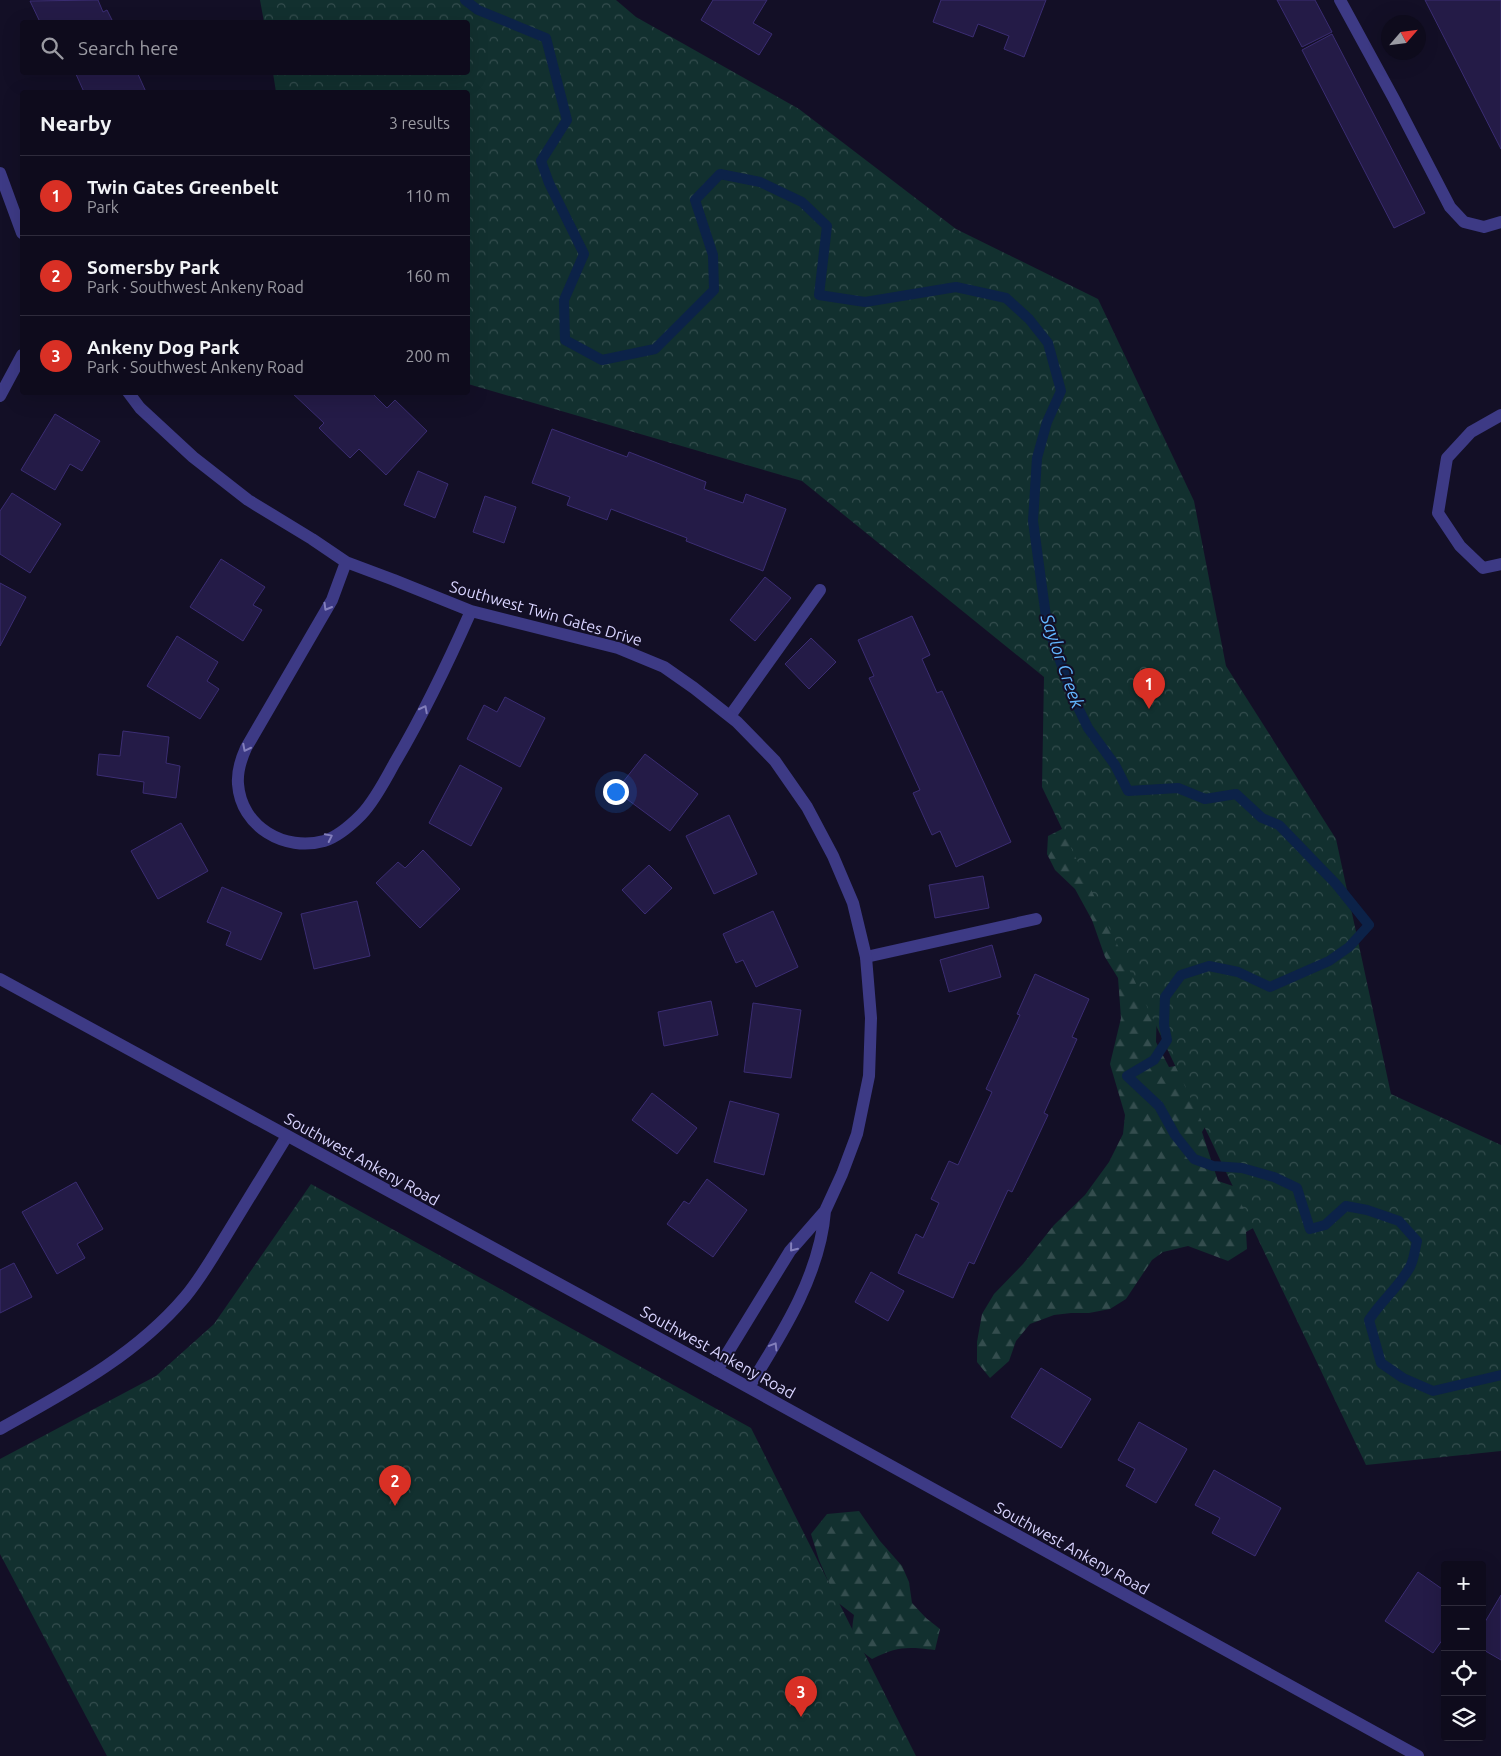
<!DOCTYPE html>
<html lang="en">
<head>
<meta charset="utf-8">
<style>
	body { margin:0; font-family:Ubuntu,sans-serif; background:#1c1929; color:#f1f3f6 }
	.controls { position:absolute; right:15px; bottom:15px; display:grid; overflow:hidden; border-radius:5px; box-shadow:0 5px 20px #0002 }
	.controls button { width:45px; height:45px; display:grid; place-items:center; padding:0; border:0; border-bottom:1px solid #2e2b3b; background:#0e0b1c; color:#f1f3f6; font:25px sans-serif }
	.compass { position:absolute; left:1381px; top:15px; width:45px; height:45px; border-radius:50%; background:#0e0b1c; box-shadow:0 5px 20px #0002; rotate:62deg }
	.you { position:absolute; left:615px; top:791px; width:18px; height:18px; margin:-12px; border:4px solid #fff; border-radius:50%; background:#1a73e8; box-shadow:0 0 0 8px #1a73e833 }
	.badge { display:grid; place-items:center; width:32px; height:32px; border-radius:50%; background:#d93025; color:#fff; font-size:16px; font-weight:700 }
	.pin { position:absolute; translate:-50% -41px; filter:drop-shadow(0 1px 2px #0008) }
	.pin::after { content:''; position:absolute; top:26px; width:18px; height:15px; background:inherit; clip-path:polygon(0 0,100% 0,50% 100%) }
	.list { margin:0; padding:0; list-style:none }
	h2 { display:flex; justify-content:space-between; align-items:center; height:65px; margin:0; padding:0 20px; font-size:21px }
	h2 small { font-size:16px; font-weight:400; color:#9b9ba3 }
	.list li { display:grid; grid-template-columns:32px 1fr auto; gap:15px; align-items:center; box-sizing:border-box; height:80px; padding:0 20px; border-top:1px solid #2e2b3b }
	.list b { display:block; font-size:19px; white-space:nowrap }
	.list p { margin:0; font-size:16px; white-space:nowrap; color:#9b9ba3 }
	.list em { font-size:16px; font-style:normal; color:#9b9ba3 }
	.icon { flex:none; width:28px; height:28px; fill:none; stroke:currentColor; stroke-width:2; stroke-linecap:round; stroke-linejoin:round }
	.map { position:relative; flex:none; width:1501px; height:1756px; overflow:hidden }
	.search { position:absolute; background:#0e0b1c; box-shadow:0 5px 20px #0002; left:20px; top:20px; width:450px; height:55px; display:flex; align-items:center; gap:12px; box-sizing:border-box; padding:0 18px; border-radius:5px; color:#9b9ba3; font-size:19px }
	.panel { position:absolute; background:#0e0b1c; box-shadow:0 5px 20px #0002; left:20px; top:90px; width:450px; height:305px; border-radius:5px }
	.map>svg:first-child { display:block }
	.forest { fill:url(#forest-firs) }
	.park { fill:url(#park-crowns) }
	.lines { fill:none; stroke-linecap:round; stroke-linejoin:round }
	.stream { stroke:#0c2248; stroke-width:10 }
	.building { fill:#241b47; stroke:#3b2d73 }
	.service { stroke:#3d3a85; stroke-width:12 }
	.minor { stroke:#3d3a85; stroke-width:12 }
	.tertiary { stroke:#3d3a85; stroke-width:12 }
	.oneway { stroke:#837fbc }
	.labels { text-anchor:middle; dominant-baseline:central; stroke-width:4; stroke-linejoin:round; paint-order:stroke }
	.street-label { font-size:16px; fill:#d9d4ff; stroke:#130f26 }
	.water-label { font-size:18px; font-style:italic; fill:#62b6ff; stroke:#130f26 }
</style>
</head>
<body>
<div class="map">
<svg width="1501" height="1756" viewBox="0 0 1501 1756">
	<defs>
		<pattern id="forest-firs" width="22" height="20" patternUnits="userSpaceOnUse" patternTransform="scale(1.25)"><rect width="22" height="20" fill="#12302f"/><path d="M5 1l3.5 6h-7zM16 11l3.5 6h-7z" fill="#344d4e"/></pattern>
		<pattern id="park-crowns" width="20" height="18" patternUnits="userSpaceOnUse" patternTransform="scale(1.25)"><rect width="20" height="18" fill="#12302f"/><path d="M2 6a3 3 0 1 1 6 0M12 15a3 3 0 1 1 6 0" fill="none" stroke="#344d4e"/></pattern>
	</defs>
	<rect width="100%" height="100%" fill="#130f26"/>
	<path class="forest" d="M 1076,822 L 1157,1005 L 1156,1042 L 1169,1067 L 1215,1060 L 1212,1116 L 1202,1132 L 1218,1181 L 1251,1192 L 1266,1221 L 1246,1232 L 1247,1249 L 1228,1261 L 1188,1246 L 1163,1252 L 1152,1260 L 1126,1299 L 1110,1309 L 1089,1313 L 1071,1313 L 1054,1315 L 1030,1324 L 1016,1341 L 1009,1361 L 990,1378 L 977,1362 L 977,1342 L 982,1314 L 994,1294 L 1023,1264 L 1054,1225 L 1085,1195 L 1109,1162 L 1123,1134 L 1125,1115 L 1110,1064 L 1121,1018 L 1118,978 L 1105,957 L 1092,920 L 1075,889 L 1055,870 L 1047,854 L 1048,836 Z
		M 859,1511 L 880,1541 L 902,1566 L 909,1582 L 912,1603 L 926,1618 L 940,1629 L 935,1650 C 906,1647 899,1646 872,1659 C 852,1645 850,1638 854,1615 L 837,1602 L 819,1560 L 811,1534 L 827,1514 Z"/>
	<path class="park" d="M 260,0 L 616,0 L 636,17 L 799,109 L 956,229 L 1098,299 L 1194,501 L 1226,666 L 1336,839 L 1391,1094 L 1501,1145 L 1501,1451 L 1366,1465 L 1042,787 L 1044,677 L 802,481 L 468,384 L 468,92 L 276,92 L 273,73 L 468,72 L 468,22 L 264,22 Z
		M 311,1184 L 751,1428 L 916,1756 L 107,1756 L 0,1554 L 0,1459 L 156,1376 L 214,1324 Z"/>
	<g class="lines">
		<path class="stream" d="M 465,0 L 478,10 L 546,38 L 567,120 L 541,161 L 549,183 L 584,254 L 564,300 L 565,340 L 602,360 L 655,349 L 714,290 L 713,255 L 695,200 L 720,174 L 760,182 L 802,202 L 827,226 L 819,295 L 865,302 L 956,287 L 1006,298 L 1029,319 L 1048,343 L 1061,391 L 1047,422 L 1037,458 L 1033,521 L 1047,624 L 1073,697 L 1088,728 L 1115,765 L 1128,791 L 1178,788 L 1205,799 L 1236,794 L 1262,818 L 1279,825 L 1336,884 L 1369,925 L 1349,947 L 1329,961 L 1270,987 L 1238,972 L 1209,966 L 1181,975 L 1165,997 L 1164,1025 L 1167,1040 L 1154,1060 L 1127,1076 L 1159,1106 L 1175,1135 L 1194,1159 L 1213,1166 L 1242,1168 L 1274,1177 L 1297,1188 L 1310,1229 L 1325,1225 L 1346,1206 L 1367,1210 L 1399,1221 L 1417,1241 C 1415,1249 1414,1260 1410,1267 C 1399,1287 1381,1301 1369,1320 L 1381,1363 L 1403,1378 L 1433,1391 L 1501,1375"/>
	</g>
	<path class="building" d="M 98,0 L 103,12 L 107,10 L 113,22 L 40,22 L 30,1 Z
		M 713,0 L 767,0 L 753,23 L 772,34 L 759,55 L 701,20 Z
		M 941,0 L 1046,0 L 1024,57 L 1004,49 L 1009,36 L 978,24 L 973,37 L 933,22 Z
		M 1277,0 L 1315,0 L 1332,32 L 1302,47 Z
		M 1425,0 L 1501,0 L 1501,149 Z
		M 1332,34 L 1425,213 L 1394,228 L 1302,50 Z
		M 75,72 L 137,72 L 146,92 L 84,92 Z
		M 291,392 L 371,392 L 387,408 L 395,400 L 427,431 L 386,475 L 359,449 L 350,458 L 319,428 L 324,423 Z
		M 55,414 L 100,441 L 82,471 L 70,464 L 55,490 L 21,470 Z
		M 552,429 L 627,457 L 629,452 L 706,482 L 704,489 L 743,503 L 746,494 L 786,509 L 763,571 L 686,541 L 687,538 L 611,509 L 607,520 L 567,505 L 570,497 L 532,483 Z
		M 418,471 L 448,484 L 435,518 L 404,505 Z
		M 12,493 L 61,524 L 30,573 L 0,554 L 0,511 Z
		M 485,496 L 516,507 L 504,543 L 473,532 Z
		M 221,559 L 265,587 L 253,605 L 262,610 L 243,641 L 190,607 Z
		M 765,577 L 791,598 L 755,641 L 730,620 Z
		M 0,583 L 26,597 L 0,646 Z
		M 912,616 L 930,655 L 922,659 L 937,693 L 942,691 L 1011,842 L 956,867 L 940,831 L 932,835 L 913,793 L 920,790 L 869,678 L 874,676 L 858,640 Z
		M 177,636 L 218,662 L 207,681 L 219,689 L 200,719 L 147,686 Z
		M 811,638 L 836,662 L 809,689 L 785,664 Z
		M 505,697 L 545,718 L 520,767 L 467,739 L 484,705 L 497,712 Z
		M 123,731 L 169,737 L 166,763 L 180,766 L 176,798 L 143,793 L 144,782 L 97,775 L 99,754 L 120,756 Z
		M 645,754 L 698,794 L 670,831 L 616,791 Z
		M 460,765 L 502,788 L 471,846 L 429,823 Z
		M 729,815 L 757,874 L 714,894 L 686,836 Z
		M 181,823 L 208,871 L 158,899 L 131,851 Z
		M 423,850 L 460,889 L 420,928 L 376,883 L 398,862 L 405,868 Z
		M 649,865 L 672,888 L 645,914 L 622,890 Z
		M 983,876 L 989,908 L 935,918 L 929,885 Z
		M 222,887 L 282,913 L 261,960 L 226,945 L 231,932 L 207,922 Z
		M 357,901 L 370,956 L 314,969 L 301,914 Z
		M 773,911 L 798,967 L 756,987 L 743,960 L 736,963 L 723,934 Z
		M 992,945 L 1001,977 L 949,992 L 940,960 Z
		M 1035,974 L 1089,999 L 1072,1037 L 1077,1039 L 1044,1113 L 1048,1115 L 1012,1192 L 1008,1190 L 974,1264 L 969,1262 L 953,1298 L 898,1273 L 916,1234 L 923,1238 L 939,1203 L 931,1199 L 949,1161 L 958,1165 L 992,1092 L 986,1089 L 1020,1015 L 1017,1014 Z
		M 711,1001 L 718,1035 L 664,1046 L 658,1012 Z
		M 753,1003 L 801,1010 L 791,1078 L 744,1072 Z
		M 652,1093 L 697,1128 L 677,1154 L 632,1120 Z
		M 730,1101 L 779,1114 L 764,1175 L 714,1162 Z
		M 707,1179 L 747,1210 L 713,1257 L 667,1224 L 684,1201 L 689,1204 Z
		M 76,1182 L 103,1229 L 77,1244 L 85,1258 L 57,1274 L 22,1212 Z
		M 14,1263 L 32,1297 L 0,1313 L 0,1270 Z
		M 871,1272 L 904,1291 L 888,1321 L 855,1302 Z
		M 1041,1368 L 1091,1399 L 1061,1448 L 1011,1417 Z
		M 1139,1422 L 1187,1449 L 1156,1503 L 1126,1486 L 1135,1469 L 1118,1460 Z
		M 1214,1470 L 1281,1508 L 1255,1556 L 1212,1533 L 1220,1518 L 1195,1505 Z
		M 1418,1572 L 1445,1591 L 1445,1636 L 1433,1653 L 1385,1621 Z
		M 1501,1595 L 1501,1660 L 1482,1649 L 1482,1627 Z"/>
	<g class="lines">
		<path class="service" d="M 1340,0 L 1394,99 L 1450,207 L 1464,222 L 1484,227 L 1501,222
			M 1501,415 L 1471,432 L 1447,458 L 1438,513 L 1460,546 L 1483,568 L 1501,564
			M 730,716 L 820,590
			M 866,957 L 1036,919"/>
		<path class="minor" d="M 0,173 L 22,233
			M 128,392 L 140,408 L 193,457 L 248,500 L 312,539 L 346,562 L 394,580 L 471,611 L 618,648 L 664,667 L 694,688 L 737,722 L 775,761 L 807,807 L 833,856 L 853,903 L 866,957 L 871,1018 L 869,1076 L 857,1134 L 842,1174 L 825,1211 L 790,1251 L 717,1370
			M 0,396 L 22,355
			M 346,562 L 332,600 L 246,748 C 241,759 237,771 238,784 C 241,827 285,852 324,841 C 337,837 351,825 361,815 C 373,803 386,779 394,764 C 423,715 448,663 471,611
			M 749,1387 C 782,1334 820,1275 825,1211
			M 0,1429 C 66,1392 135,1356 185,1297 C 201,1278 214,1255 227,1234 C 247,1201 267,1169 287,1136"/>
		<path class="tertiary" d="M 0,979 L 717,1370 L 1418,1756"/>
	</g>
	<defs><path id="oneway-chevron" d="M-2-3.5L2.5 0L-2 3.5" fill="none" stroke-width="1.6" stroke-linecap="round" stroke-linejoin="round" transform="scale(1.25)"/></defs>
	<g class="oneway">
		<use href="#oneway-chevron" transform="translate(327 607) rotate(120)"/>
		<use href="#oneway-chevron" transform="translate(424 709) rotate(-63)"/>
		<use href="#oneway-chevron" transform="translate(246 748) rotate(117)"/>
		<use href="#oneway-chevron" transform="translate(329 837) rotate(-26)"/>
		<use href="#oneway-chevron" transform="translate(793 1248) rotate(129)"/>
		<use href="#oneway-chevron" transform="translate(774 1346) rotate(-59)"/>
	</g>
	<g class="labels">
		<g class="street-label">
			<text transform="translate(546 613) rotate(16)">Southwest Twin Gates Drive</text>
			<text transform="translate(362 1159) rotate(29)">Southwest Ankeny Road</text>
			<text transform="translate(718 1352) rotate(29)">Southwest Ankeny Road</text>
			<text transform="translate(1072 1548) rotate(29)">Southwest Ankeny Road</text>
		</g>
		<g class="water-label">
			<text transform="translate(1063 661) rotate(71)">Saylor Creek</text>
		</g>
	</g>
</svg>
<div class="controls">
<button>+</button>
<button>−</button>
<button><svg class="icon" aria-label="locate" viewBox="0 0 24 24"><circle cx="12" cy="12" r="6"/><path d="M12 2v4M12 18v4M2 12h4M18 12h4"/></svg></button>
<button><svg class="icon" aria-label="layers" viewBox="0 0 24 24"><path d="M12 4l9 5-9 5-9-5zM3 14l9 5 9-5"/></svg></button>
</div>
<svg class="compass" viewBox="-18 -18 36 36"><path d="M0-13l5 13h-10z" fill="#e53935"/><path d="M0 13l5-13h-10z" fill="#9b9ba3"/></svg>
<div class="you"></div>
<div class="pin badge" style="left:1149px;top:709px">1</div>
<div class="pin badge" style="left:395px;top:1506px">2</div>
<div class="pin badge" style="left:801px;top:1717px">3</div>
<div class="search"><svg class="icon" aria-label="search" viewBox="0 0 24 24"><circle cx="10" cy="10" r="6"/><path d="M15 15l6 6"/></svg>Search here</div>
<section class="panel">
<h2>Nearby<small>3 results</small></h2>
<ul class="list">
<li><span class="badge">1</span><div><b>Twin Gates Greenbelt</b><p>Park</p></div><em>110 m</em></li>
<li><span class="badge">2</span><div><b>Somersby Park</b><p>Park · Southwest Ankeny Road</p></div><em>160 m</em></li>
<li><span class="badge">3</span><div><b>Ankeny Dog Park</b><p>Park · Southwest Ankeny Road</p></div><em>200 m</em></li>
</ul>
</section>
</div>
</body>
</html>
